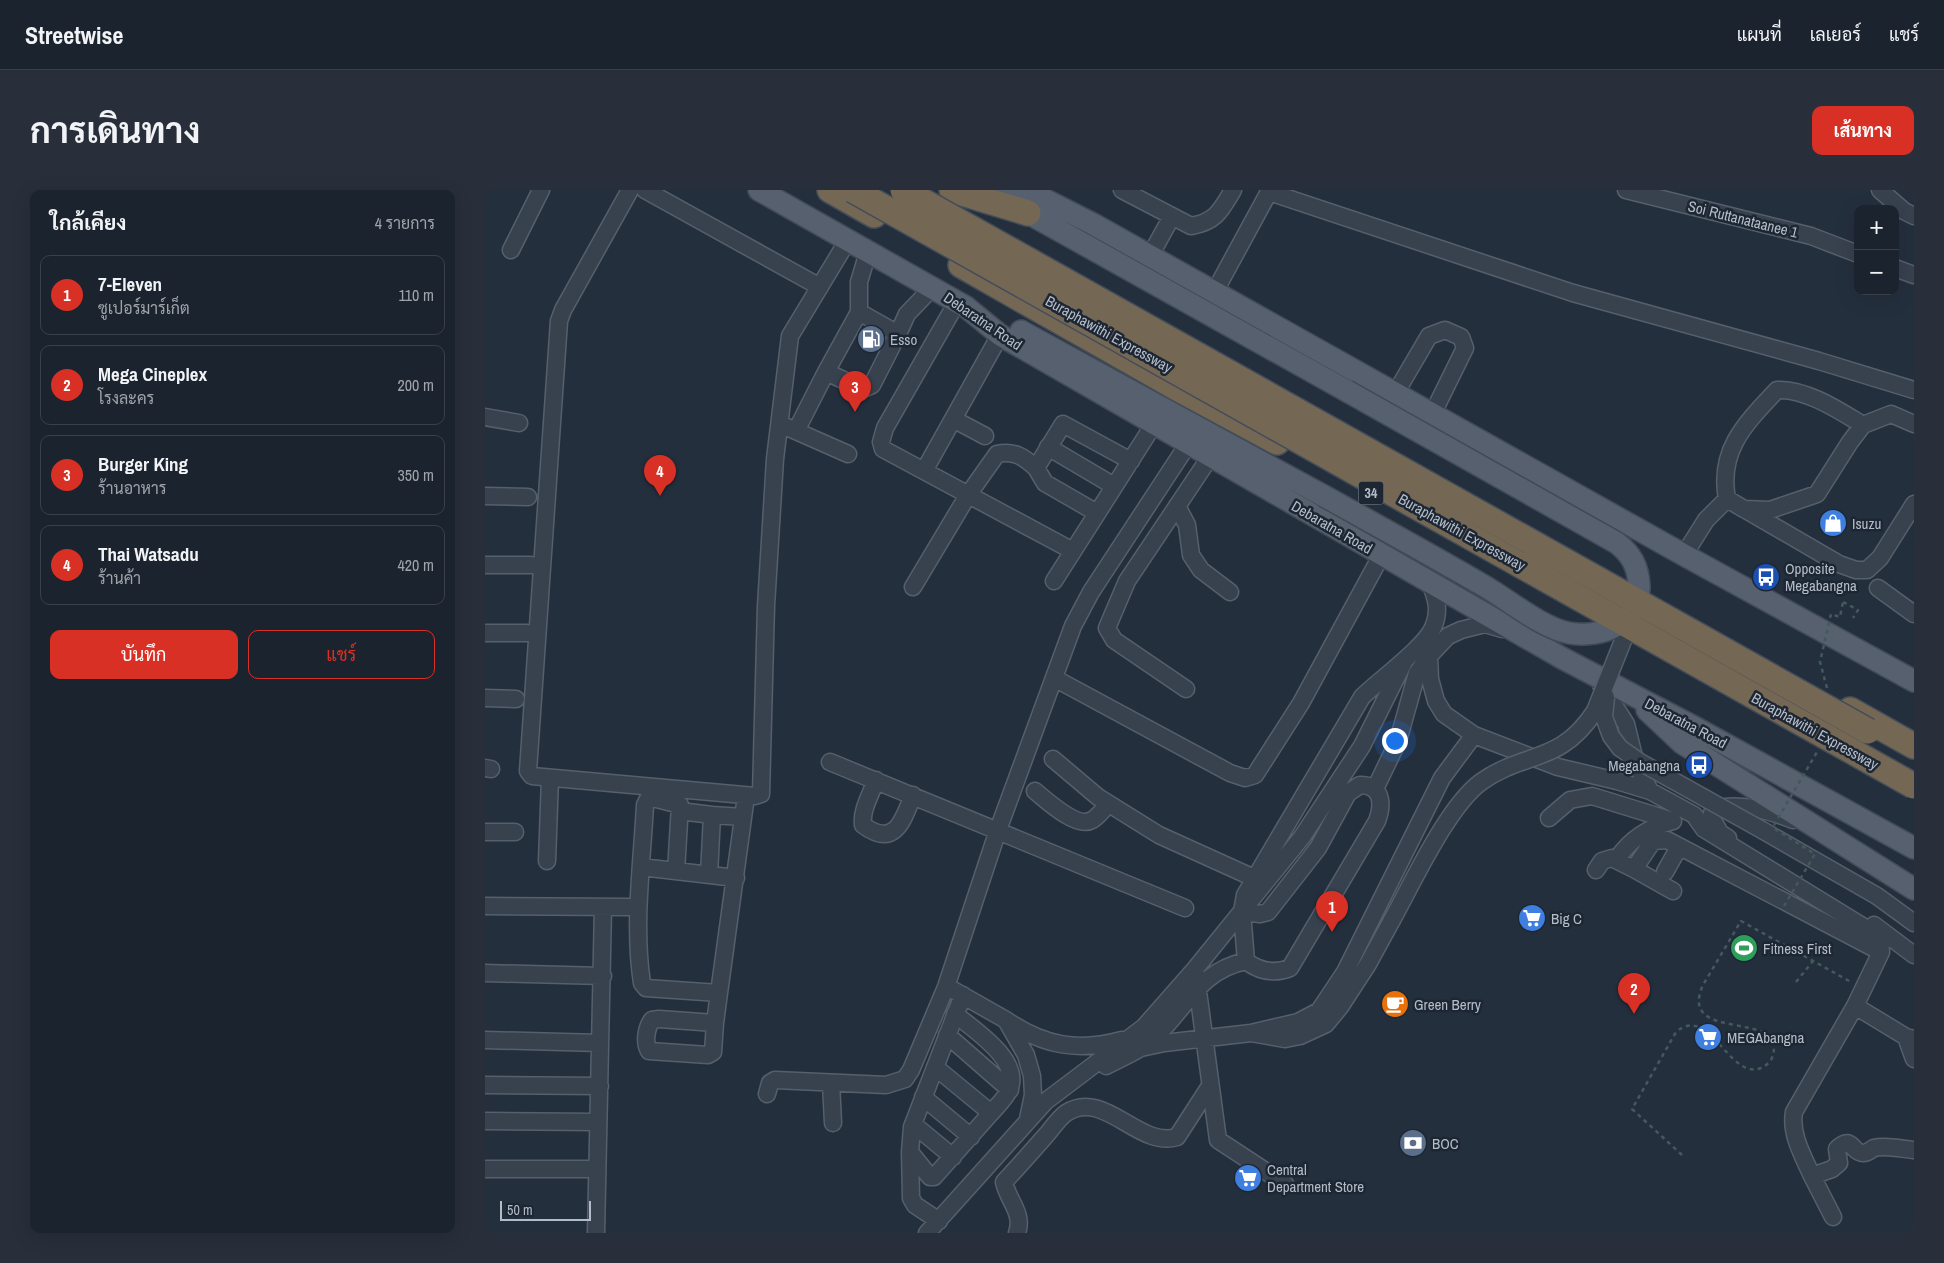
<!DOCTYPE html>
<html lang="th">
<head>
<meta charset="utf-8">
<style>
	body { margin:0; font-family:"Archivo Narrow",Sarabun,sans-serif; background:#282f3a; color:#f1f3f6 }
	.controls { position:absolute; right:15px; top:15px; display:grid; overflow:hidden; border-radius:10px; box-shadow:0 5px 20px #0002 }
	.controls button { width:45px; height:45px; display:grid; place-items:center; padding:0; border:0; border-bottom:1px solid #39404a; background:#1b232e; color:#f1f3f6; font:25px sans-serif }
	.scale { position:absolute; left:15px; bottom:12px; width:91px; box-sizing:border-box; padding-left:5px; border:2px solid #b4bcc9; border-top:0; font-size:14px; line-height:18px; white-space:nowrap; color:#b4bcc9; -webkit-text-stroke:4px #1d2633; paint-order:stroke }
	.you { position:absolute; left:909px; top:550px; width:18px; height:18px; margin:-12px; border:4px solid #fff; border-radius:50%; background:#1a73e8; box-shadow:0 0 0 8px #1a73e833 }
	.badge { display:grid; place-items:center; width:32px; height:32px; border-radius:50%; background:#d93025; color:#fff; font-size:16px; font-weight:700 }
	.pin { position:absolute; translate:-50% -41px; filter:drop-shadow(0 1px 2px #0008) }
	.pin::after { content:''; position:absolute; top:26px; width:18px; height:15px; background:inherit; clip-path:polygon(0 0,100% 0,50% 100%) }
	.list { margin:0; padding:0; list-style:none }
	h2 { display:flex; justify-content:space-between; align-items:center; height:65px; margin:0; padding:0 20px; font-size:21px }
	h2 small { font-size:16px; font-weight:400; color:#a0a4aa }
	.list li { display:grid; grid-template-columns:32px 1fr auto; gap:15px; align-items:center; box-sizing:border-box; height:80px; margin:0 10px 10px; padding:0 10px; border:1px solid #39404a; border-radius:10px }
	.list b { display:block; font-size:19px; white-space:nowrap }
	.list p { margin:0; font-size:16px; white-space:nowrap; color:#a0a4aa }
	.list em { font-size:16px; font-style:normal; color:#a0a4aa }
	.actions { display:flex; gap:10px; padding:15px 20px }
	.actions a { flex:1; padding:11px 0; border:1px solid #d93025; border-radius:10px; text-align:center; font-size:18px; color:#d93025 }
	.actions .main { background:#d93025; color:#fff }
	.map { position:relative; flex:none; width:1429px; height:1043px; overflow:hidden; border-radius:10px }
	header { display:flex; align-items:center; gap:30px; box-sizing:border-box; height:70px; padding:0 25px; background:#1b232e; border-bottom:1px solid #39404a }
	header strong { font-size:24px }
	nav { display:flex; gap:28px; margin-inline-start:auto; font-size:18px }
	.intro { display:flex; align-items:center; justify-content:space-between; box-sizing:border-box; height:120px; padding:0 30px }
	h1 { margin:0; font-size:35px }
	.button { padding:12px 22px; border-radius:10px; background:#d93025; color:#fff; font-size:18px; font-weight:700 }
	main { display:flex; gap:30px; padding:0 30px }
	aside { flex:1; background:#1b232e; border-radius:10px; box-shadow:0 5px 20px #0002 }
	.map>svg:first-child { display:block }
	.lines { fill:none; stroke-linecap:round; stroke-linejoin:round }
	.minor-casing { stroke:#565f6c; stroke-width:19 }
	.major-casing { stroke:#414a57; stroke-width:24 }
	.highway-casing { stroke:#434c59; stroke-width:28 }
	.path { stroke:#44595c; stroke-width:2.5; stroke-dasharray:4 4; stroke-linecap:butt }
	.minor { stroke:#38414e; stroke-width:16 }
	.major { stroke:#56606e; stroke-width:21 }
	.highway { stroke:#746855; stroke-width:25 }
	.minor-bridge-casing { stroke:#565f6c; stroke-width:19; stroke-linecap:butt }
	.major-bridge-casing { stroke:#414a57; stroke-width:24; stroke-linecap:butt }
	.highway-bridge-casing { stroke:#434c59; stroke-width:28; stroke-linecap:butt }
	.path-bridge { stroke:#44595c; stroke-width:2.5; stroke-dasharray:4 4; stroke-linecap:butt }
	.minor-bridge { stroke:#38414e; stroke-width:16 }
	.major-bridge { stroke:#56606e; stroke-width:21 }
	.highway-bridge { stroke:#746855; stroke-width:25 }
	.labels { text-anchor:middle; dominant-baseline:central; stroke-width:5; stroke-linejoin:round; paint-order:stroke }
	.shield { fill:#1d2633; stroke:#878f9c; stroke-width:1 }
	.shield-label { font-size:14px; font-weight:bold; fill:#b4bcc9 }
	.street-label { font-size:15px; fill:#b4bcc9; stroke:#1d2633 }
	.poi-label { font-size:15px; fill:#b4bcc9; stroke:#1d2633; text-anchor:start }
</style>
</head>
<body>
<header>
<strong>Streetwise</strong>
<nav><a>แผนที่</a><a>เลเยอร์</a><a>แชร์</a></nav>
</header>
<div class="intro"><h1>การเดินทาง</h1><a class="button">เส้นทาง</a></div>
<main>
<aside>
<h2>ใกล้เคียง<small>4 รายการ</small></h2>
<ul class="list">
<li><span class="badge">1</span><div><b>7-Eleven</b><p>ซูเปอร์มาร์เก็ต</p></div><em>110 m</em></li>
<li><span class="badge">2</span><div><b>Mega Cineplex</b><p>โรงละคร</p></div><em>200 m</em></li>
<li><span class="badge">3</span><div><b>Burger King</b><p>ร้านอาหาร</p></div><em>350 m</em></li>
<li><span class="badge">4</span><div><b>Thai Watsadu</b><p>ร้านค้า</p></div><em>420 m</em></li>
</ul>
<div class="actions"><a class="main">บันทึก</a><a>แชร์</a></div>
</aside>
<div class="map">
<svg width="1429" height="1043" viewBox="0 0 1429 1043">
	<rect width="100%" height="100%" fill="#242f3e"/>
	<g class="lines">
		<g class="minor-casing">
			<path id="minor" d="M 145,0 L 78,120 L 74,131 L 43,581 L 47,586 L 270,606 L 276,604 L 281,416 L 290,269 L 305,146 L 363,50
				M 160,0 L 335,97
				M 637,0 L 706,36 C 731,32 736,20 748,0
				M 1141,0 L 1326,46 L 1373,64
				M 1395,0 L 1419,21 L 1429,26
				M 784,2 L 1088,103 L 1334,171 L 1429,200
				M 26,60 L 56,0
				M 383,62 L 374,92 L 374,122 L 413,144 L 422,124 L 447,98
				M 665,66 L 686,28
				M 1410,78 L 1429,85
				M 729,103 L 785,0
				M 472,112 L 400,238 L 396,252 L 398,259 L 588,361
				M 374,122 L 341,182 L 378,199 L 387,195 L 413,144
				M 910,204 L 944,146 L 960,140 L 976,147 L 980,158 L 947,225
				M 0,227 L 34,233
				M 468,229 L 500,246
				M 295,234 L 363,264
				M 311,241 L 341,182
				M 563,257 L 629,296
				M 551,278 L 560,293 L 612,323
				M 439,281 L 515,145
				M 0,306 L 43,307
				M 1242,309 C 1233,260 1260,234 1292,200 C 1320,198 1355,221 1378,235
				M 692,316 L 702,335 L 706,365 L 716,380 L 745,402
				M 1261,320 L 1354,374 L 1371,380 L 1382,380 L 1395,368 L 1429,314
				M 1199,365 L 1221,330 L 1242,309 L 1259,319 L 1285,320 L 1332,304 L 1365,252 L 1378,235 L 1406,224 L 1429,234
				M 0,375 L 46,375
				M 569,391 L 669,234
				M 428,397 L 483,305 L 512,264 C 529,260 539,267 551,278 L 578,234 L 646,271
				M 1393,398 L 1429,424
				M 0,443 L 42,443
				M 944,466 L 945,489 L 951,511 L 959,524 L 989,545 L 1073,577 L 1132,591 L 1165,601 L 1209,625 L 1219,639 L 1379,737 L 1395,749 L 1396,762 L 1370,816 L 1309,922 C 1305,944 1318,966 1327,986 L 1347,979 L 1354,973 L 1352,959 C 1367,944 1367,963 1378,963 C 1383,963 1385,960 1389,958 C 1401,955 1417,959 1429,960
				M 569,488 L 745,583 L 760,588 L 770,585 L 816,513 L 896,366
				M 1116,495 L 1141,534 L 1150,571 L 1165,601
				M 701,499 L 629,450 L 622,438 L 642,391 L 725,267
				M 0,508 L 31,509
				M 568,569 L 613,607 L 674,645 L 769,688
				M 345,572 L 700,718
				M 0,578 L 6,579
				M 391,590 C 386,604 376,620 378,635 C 410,659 418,630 428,605
				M 890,599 L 913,551 L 932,483 L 944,466 L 963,446 L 976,440 L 1000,434 L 1017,439
				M 550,601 C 561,610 592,639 607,630 C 613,627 619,618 624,614
				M 195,621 L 227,625 L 224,685
				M 227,625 L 258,627
				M 1064,628 L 1085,610 L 1107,606 L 1188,631
				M 1277,640 L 1392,706 L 1429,733
				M 0,642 L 30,642
				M 1243,648 L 1235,643 L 1226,627 L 1228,620 C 1251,611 1286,621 1308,630
				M 1132,669 C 1146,648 1164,637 1188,631
				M 62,671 L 65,588
				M 156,677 L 251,688
				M 1149,679 L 1188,701
				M 1111,680 L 1117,671 L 1127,668 L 1149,679 L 1168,651 L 1182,650 L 1396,762
				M 191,681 L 195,615 L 164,607 L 160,615 C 157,673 148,736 157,793 L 161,798 L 234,803 L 261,606
				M 1180,682 L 1194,657
				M 0,716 L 144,717
				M 757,722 L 775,724 L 783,722 L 833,658 L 863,603 L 875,595 C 898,595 898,615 892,631 L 805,778 C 789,784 775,782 761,771 L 757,722 L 760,705 L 877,507 C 894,490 943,455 949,435 C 955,420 951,407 945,393
				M 1389,735 L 1429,765
				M 710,779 L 733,950 L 800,994
				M 0,783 L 118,786
				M 468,800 L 521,830 L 541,865 L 547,886 L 548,905 L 543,929
				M 1370,816 L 1421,847 L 1429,849
				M 470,824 C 489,840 535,869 525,898 C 522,907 512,916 506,923
				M 174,829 L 230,833 L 228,862 L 223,865 L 164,861 C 159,853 161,838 167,830 Z
				M 521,830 C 559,856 593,862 637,850
				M 230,833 L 234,803
				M 766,843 L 813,832 L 834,821 L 860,782 L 957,588 L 989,545
				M 462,845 L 525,900
				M 1421,847 L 1429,869
				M 0,850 L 115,853
				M 656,858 L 679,853 L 766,843 L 800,849 L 815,846 L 841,834 L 855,817 L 883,774 L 907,730
				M 621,876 C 638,867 657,860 671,846 C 703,816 714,781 761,771
				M 346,893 L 348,933
				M 0,895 L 115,896
				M 282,904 L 285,893 L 290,890 L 401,895 L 420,889 L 426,880 L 461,797 L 513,640 L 588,436 L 606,402 L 703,254
				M 438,907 L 486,947
				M 0,931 L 113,932
				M 428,934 L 468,967
				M 425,962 L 445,987 L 449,987 L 506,923 L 450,877
				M 0,979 L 111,979
				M 1327,986 L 1348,1027
				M 454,1031 L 430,1015 L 426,1008 L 425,962 L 427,937 L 478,805
				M 111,1043 L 118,717
				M 442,1043 L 561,911 L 659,837 L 710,779 L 817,647 L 877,556 L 920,470
				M 532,1043 C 539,1023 523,1011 519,992 C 534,976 548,960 563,943 C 568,937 574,928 581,923 C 619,898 654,959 692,947 L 725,896"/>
		</g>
		<g class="major-casing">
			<path id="major" d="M 274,0 L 481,117 L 515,145 L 1077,468 L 1209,537 L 1429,658
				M 512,0 L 543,23 L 862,201
				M 541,0 L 608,34 L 1199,365 L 1429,491
				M 536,141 L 839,306
				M 1162,520 L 1197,553 L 1429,699"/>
		</g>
		<g class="highway-casing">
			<path id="highway" d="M 345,0 L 389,25
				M 467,0 L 543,23
				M 476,75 L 690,197 L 792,252
				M 1365,520 L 1429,556"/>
		</g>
		<path class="path" d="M 1358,412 L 1373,420 L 1368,428
			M 1311,792 L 1328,771
			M 1197,965 L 1147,919 L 1191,842 C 1225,813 1244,891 1276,878 C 1281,876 1285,872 1287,868 C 1305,817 1191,855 1218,795 L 1256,731 L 1366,792"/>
		<use href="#minor" class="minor"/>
		<use href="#major" class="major"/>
		<use href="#highway" class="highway"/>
		<g class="minor-bridge-casing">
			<path id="minor-bridge" d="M 1121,507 L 1119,527 L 1126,546 L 1135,558 L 1155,572 L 1277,640
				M 907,730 C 928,692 963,616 996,592 C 1039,561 1075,575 1110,521 L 1147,428"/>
		</g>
		<g class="major-bridge-casing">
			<path id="major-bridge" d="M 839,306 C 893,336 948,366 1001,397 C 1025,411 1057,438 1084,443 C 1117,449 1156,432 1154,395 C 1153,376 1146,364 1132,353 L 862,201"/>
		</g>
		<g class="highway-bridge-casing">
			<path id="highway-bridge" d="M 368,0 L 1429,596
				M 418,0 L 1383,541"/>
		</g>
		<path class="path-bridge" d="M 1342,498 L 1335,472 L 1346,424 L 1355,427 L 1358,412
			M 1289,635 L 1332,562
			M 1290,639 L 1330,664 L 1299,716"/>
		<use href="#minor-bridge" class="minor-bridge"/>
		<use href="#major-bridge" class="major-bridge"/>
		<use href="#highway-bridge" class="highway-bridge"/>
	</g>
	<defs>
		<g id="fuel-disc" transform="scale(1.4375)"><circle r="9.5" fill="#5c6f8a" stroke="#1d2633"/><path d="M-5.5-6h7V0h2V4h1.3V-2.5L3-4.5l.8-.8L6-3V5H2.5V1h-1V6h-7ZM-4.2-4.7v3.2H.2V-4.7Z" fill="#fff"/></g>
		<g id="shop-disc" transform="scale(1.4375)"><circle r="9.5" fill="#3f7fe0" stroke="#1d2633"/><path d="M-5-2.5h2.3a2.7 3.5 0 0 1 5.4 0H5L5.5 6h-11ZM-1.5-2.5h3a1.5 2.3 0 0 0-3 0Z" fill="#fff"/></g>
		<g id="bus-disc" transform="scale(1.4375)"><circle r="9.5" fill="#1a4fb4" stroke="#1d2633"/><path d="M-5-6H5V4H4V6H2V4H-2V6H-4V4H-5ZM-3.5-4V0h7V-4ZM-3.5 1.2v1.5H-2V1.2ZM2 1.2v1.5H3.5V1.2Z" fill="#fff"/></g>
		<g id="supermarket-disc" transform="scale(1.4375)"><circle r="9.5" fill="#3f7fe0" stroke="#1d2633"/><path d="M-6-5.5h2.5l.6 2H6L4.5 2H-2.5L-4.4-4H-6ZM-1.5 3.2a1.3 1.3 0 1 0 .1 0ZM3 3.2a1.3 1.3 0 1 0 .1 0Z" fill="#fff"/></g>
		<g id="stadium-disc" transform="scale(1.4375)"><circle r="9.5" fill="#2e9e5b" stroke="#1d2633"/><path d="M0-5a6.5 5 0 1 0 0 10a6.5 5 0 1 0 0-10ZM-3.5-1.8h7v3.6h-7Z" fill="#fff"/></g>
		<g id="cafe-disc" transform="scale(1.4375)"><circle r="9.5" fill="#e8710a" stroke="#1d2633"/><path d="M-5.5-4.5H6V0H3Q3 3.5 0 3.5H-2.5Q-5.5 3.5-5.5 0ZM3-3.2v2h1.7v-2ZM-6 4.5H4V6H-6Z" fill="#fff"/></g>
		<g id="bank-disc" transform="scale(1.4375)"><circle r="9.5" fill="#5c6f8a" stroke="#1d2633"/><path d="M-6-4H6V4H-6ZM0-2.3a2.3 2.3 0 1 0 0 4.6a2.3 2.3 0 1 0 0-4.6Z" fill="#fff"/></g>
	</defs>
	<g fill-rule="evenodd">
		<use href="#fuel-disc" x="386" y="149"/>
		<use href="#shop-disc" x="1348" y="333"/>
		<use href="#bus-disc" x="1281" y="387"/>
		<use href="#bus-disc" x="1214" y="575"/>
		<use href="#supermarket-disc" x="1047" y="728"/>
		<use href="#stadium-disc" x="1259" y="758"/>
		<use href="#cafe-disc" x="910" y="814"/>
		<use href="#supermarket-disc" x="1223" y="847"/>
		<use href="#bank-disc" x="928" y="953"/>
		<use href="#supermarket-disc" x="763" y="988"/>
	</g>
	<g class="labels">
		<rect class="shield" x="873.5" y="291.5" width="25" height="23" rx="4"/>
		<g class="shield-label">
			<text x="886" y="303">34</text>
		</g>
		<g class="street-label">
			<text transform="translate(1258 29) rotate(14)">Soi Ruttanataanee 1</text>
			<text transform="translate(498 131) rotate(34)">Debaratna Road</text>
			<text transform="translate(624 144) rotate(29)">Buraphawithi Expressway</text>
			<text transform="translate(847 337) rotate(30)">Debaratna Road</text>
			<text transform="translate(977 342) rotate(29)">Buraphawithi Expressway</text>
			<text transform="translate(1201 533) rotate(28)">Debaratna Road</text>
			<text transform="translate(1330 541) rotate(29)">Buraphawithi Expressway</text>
		</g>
		<g class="poi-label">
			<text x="405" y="149">Esso</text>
			<text x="1367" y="333">Isuzu</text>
			<text x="1300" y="378">Opposite<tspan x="1300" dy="17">Megabangna</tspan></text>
			<text x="1195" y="575" text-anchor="end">Megabangna</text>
			<text x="1066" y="728">Big C</text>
			<text x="1278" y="758">Fitness First</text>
			<text x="929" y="814">Green Berry</text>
			<text x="1242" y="847">MEGAbangna</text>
			<text x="947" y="953">BOC</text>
			<text x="782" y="979">Central<tspan x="782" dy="17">Department Store</tspan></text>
		</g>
	</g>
</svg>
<div class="controls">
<button>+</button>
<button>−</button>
</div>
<div class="scale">50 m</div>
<div class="you"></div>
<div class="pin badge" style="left:847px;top:742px">1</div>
<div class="pin badge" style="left:1149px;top:824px">2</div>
<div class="pin badge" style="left:370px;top:222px">3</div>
<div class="pin badge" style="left:175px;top:306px">4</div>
</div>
</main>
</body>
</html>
